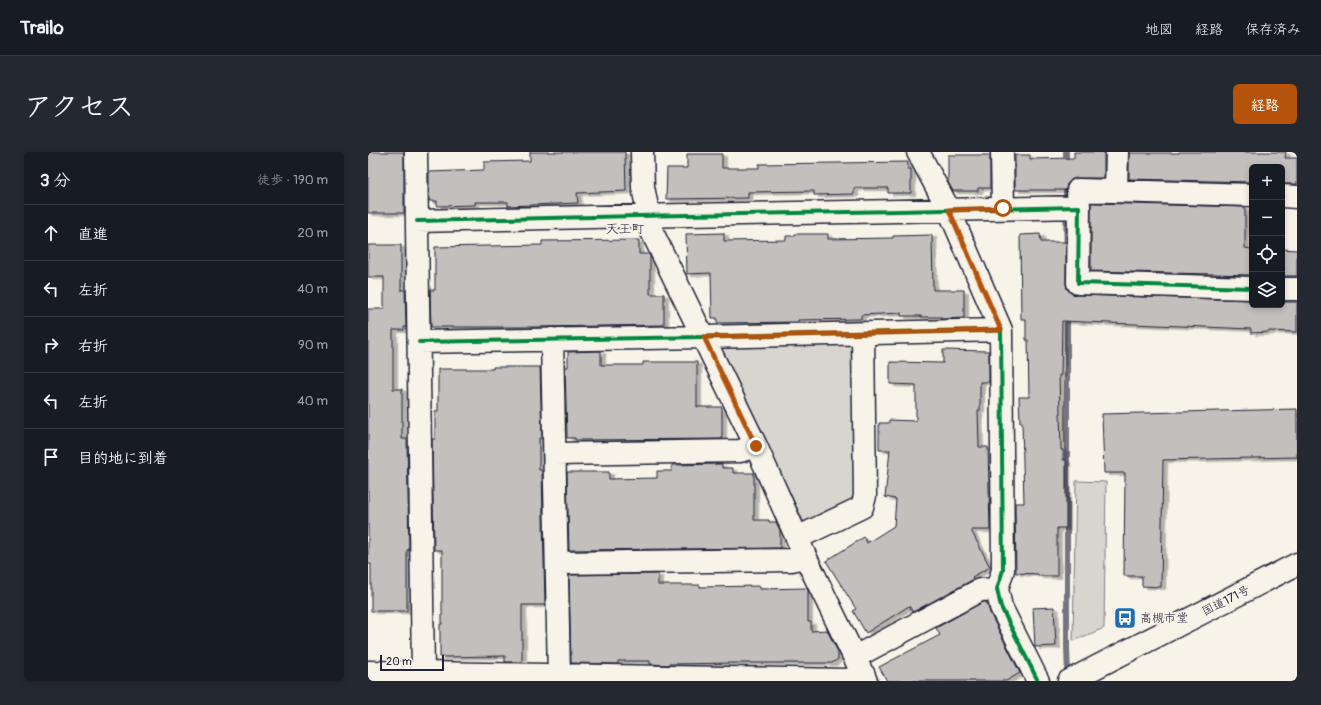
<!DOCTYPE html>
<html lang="ja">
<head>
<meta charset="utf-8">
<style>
	body { margin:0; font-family:Pangolin,"Klee One",sans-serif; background:#242831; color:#f1f3f6 }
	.controls { position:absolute; right:12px; top:12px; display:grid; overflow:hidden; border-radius:6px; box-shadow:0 2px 6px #0003 }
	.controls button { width:36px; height:36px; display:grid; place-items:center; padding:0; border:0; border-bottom:1px solid #363941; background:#171b24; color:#f1f3f6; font:20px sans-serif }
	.scale { position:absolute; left:12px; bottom:10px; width:64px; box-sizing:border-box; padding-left:4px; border:2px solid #22223b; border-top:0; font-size:11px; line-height:14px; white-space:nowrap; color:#22223b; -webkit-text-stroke:3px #f7f3e8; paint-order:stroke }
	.stop { position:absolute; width:12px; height:12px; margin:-9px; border:3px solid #b45309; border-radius:50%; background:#fff }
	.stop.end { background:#b45309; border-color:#fff; box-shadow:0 1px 4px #0008 }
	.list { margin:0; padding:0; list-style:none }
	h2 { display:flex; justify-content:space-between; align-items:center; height:52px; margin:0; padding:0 16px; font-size:17px }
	h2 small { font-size:13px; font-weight:400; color:#9ea1a6 }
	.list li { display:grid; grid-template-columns:26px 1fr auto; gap:12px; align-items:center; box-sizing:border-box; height:56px; padding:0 16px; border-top:1px solid #363941 }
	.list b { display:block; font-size:15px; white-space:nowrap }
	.list em { font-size:13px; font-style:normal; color:#9ea1a6 }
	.icon { flex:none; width:22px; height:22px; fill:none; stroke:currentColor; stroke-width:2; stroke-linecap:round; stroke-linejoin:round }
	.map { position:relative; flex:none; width:929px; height:529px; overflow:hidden; border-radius:6px }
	header { display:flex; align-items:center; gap:24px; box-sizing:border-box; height:56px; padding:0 20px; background:#171b24; border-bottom:1px solid #363941 }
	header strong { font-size:19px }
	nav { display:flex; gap:22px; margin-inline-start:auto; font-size:14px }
	.intro { display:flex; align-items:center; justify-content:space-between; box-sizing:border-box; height:96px; padding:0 24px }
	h1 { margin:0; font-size:28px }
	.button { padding:10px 18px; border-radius:6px; background:#b45309; color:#fff; font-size:14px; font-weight:700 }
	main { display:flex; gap:24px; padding:0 24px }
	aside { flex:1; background:#171b24; border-radius:6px; box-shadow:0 2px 6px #0003 }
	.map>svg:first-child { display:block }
	.green { fill:#d8d5cf; stroke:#7d7c85 }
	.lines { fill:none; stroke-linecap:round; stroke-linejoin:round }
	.stream { stroke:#76747f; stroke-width:6 }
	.building { fill:#c2bfbd; stroke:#22223b; filter:url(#shadow) }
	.minor-casing { stroke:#22223b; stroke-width:25 }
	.highway-casing { stroke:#22223b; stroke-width:25 }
	.minor { stroke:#f7f3e8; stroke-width:22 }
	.highway { stroke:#f7f3e8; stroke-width:22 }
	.cycleway-casing { stroke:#f7f3e8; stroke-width:6 }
	.cycleway { stroke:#00873e; stroke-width:4 }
	.route { stroke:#b45309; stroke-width:5 }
	.labels { text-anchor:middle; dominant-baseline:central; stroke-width:3.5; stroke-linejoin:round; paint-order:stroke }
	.street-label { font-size:12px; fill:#22223b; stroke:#f7f3e8 }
	.poi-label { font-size:12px; fill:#22223b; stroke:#f7f3e8; text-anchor:start }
	.neighbourhood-label { font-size:13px; fill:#22223b; stroke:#f7f3e8 }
</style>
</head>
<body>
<header>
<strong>Trailo</strong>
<nav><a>地図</a><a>経路</a><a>保存済み</a></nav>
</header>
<div class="intro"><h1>アクセス</h1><a class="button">経路</a></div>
<main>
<aside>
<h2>3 分<small>徒歩 · 190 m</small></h2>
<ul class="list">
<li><svg class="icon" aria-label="ahead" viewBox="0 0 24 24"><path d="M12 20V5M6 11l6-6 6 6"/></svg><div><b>直進</b></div><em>20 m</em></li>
<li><svg class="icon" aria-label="left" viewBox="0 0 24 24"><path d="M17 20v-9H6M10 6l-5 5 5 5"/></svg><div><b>左折</b></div><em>40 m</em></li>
<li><svg class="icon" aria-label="right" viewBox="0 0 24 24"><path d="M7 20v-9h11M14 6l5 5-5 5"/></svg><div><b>右折</b></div><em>90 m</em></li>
<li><svg class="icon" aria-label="left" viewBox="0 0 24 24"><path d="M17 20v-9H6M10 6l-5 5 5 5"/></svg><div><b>左折</b></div><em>40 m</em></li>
<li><svg class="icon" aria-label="arrive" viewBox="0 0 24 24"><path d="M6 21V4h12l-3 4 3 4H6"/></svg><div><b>目的地に到着</b></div></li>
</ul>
</aside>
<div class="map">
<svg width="929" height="529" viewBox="0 0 929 529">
	<defs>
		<filter id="shadow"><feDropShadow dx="4.5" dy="2.5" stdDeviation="0" flood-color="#0004"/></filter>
	</defs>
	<rect width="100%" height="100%" fill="#f7f3e8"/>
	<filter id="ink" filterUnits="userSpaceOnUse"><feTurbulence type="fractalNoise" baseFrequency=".025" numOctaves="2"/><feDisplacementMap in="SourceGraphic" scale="8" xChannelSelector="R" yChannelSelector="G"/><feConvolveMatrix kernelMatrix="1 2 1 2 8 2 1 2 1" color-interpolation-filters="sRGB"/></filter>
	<g filter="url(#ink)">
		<path class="green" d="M 481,188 L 488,195 L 489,345 L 445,373 L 436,370 L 352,196 L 356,190 Z
			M 708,329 L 738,330 L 736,476 L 705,489 Z"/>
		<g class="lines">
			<path class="stream" d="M 698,0 L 698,14
				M 698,28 L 699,144
				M 699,162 L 699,496 L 700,524"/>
		</g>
		<path class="building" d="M 0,0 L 36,0 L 36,61 L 0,61 Z
			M 162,0 L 257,0 L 258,39 L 209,41 L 210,51 L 140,54 L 140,50 L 107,50 L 107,53 L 69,54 L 69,49 L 61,49 L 61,20 L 116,18 L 116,10 L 162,9 Z
			M 706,0 L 736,0 L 736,26 L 710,26 L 704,27 L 699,32 L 698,38 L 647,38 L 647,3 L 662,3 L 662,7 L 706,6 Z
			M 811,0 L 918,0 L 917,6 L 929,6 L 929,32 L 914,32 L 914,15 L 884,15 L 884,30 L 761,27 L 761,1 L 811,1 Z
			M 319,2 L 354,2 L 354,16 L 391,16 L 391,12 L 540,10 L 540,17 L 543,17 L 543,41 L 520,41 L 520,36 L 486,36 L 486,42 L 446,43 L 446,39 L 380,40 L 380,46 L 298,47 L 299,16 L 319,16 Z
			M 580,3 L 622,3 L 622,36 L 610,36 L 610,39 L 585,39 L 580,30 Z
			M 723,51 L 877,55 L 877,96 L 884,97 L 884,123 L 723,119 Z
			M 356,81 L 356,89 L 418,88 L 418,84 L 427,84 L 427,82 L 460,82 L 460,87 L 525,86 L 525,84 L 564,83 L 565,138 L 596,138 L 596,166 L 573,167 L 573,165 L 553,165 L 553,164 L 533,164 L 533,161 L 493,163 L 493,167 L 430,168 L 430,170 L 349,171 L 349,166 L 344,166 L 343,121 L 319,122 L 318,82 Z
			M 672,82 L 673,90 L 698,90 L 698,131 L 699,137 L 703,141 L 709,143 L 884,148 L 884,153 L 914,153 L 914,150 L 929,150 L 929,180 L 901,179 L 901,180 L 883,181 L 883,177 L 694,169 L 693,223 L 691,223 L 693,298 L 695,298 L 695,308 L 698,308 L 698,376 L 689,376 L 689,424 L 670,424 L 670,422 L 648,421 L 647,351 L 656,351 L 654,270 L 652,270 L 651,245 L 661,245 L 660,188 L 658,188 L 658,167 L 653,167 L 652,83 Z
			M 271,88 L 271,102 L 281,102 L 282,104 L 282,142 L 296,142 L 296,173 L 166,175 L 63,175 L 62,138 L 67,138 L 67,95 L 174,93 L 174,89 Z
			M 0,93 L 33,93 L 33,138 L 37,138 L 38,175 L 36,175 L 36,178 L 25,178 L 25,237 L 34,237 L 34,287 L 39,287 L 41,398 L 39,398 L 39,459 L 3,459 L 3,412 L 0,412 L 0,157 L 16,157 L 16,125 L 0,125 Z
			M 914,97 L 929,98 L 929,124 L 914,124 Z
			M 575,198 L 621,199 L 621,230 L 612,230 L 612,258 L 610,258 L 611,295 L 620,295 L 622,378 L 603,378 L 622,415 L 604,425 L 606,427 L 545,460 L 541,454 L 498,481 L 485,459 L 488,457 L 458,409 L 496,385 L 499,391 L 526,374 L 528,347 L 517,345 L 522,298 L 511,298 L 511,271 L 521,271 L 521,268 L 548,269 L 548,233 L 522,232 L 522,210 L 575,211 Z
			M 233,199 L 233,213 L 275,213 L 275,210 L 329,210 L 329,255 L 354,255 L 354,287 L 207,288 L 207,286 L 199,286 L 197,215 L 200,215 L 200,200 Z
			M 125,215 L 172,215 L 174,286 L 171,286 L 171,318 L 173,318 L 174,320 L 177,453 L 154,453 L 154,510 L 137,510 L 137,504 L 72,505 L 72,472 L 74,472 L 74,398 L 66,398 L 64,287 L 67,287 L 67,259 L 70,259 L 70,217 L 125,217 Z
			M 929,257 L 929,305 L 795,308 L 793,435 L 774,434 L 774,424 L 756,424 L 757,321 L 736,321 L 734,262 Z
			M 354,312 L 354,316 L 365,316 L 365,321 L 386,321 L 386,368 L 401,368 L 401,370 L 408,370 L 412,378 L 412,396 L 201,398 L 199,320 L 241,320 L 241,327 L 289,326 L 289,319 L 304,319 L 304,313 Z
			M 290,422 L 290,433 L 332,433 L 332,435 L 392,434 L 392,437 L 439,436 L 440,439 L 440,470 L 443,470 L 443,479 L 459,478 L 470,500 L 470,507 L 464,511 L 367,511 L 300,512 L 300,513 L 282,512 L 282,509 L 250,509 L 250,512 L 203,511 L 201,423 Z
			M 615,450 L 618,450 L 620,454 L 622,461 L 652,521 L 638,529 L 519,529 L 511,515 L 572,483 L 568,476 Z
			M 686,455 L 688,494 L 667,495 L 665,456 Z"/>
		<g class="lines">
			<g class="minor-casing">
				<path id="minor" d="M 48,0 L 55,521
					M 274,0 L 275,35 L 284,80 L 388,294 L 437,404 L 498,529
					M 550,0 L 581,58 L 633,178
					M 634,0 L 635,56
					M 748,39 L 749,0
					M 914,44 L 929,45
					M 711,55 L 710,38 L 884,43
					M 49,69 C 210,65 370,62 531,59 C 591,58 651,56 711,55 L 710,131 L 884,136
					M 914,137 L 929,137
					M 184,187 L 191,524
					M 51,190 L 335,185 L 633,178 L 635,418 L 629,437 L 633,455 L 670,529
					M 187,302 L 372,299 L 388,294
					M 429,386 L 494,355 L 497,344 L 495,182
					M 189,411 L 424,408 L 437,404
					M 487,505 L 612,438 L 629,437
					M 0,520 L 479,528 L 496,523"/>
			</g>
			<g class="highway-casing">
				<path id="highway" d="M 701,529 L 929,412"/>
			</g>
			<use href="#minor" class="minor"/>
			<use href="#highway" class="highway"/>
			<g class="cycleway-casing">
				<path id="cycleway" d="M 49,69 C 210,65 370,62 531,59 C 591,58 651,56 711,55 L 710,131 L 884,136
					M 51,190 L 335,185 L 633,178 L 635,418 L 629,437 L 633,455 L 670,529"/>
			</g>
			<use href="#cycleway" class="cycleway"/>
		</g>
	</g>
	<g class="lines" filter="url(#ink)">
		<path class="route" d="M 388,294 L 336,185 L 633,178 L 581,58 L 635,56"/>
	</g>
	<defs>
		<g id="bus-square" transform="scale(1.15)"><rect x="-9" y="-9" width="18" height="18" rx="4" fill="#1f6fb2" stroke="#f7f3e8"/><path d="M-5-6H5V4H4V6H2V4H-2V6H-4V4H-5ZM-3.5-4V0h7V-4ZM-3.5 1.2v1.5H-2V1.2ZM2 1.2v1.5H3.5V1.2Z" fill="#fff"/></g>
	</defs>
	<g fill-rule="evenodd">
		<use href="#bus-square" x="757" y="466"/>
	</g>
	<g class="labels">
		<g class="street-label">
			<text transform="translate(858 449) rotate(-27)">国道171号</text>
		</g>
		<g class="poi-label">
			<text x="772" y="466">高槻市堂</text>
		</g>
		<g class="neighbourhood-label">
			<text x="257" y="77">天王町</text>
		</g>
	</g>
</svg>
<div class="controls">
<button>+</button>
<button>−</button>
<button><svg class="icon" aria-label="locate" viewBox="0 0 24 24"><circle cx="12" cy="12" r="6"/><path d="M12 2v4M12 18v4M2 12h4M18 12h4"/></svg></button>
<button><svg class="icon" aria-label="layers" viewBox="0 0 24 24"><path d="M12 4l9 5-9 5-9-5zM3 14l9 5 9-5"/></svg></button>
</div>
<div class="scale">20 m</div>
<div class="stop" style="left:635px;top:56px"></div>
<div class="stop end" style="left:388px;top:294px"></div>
</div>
</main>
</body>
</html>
